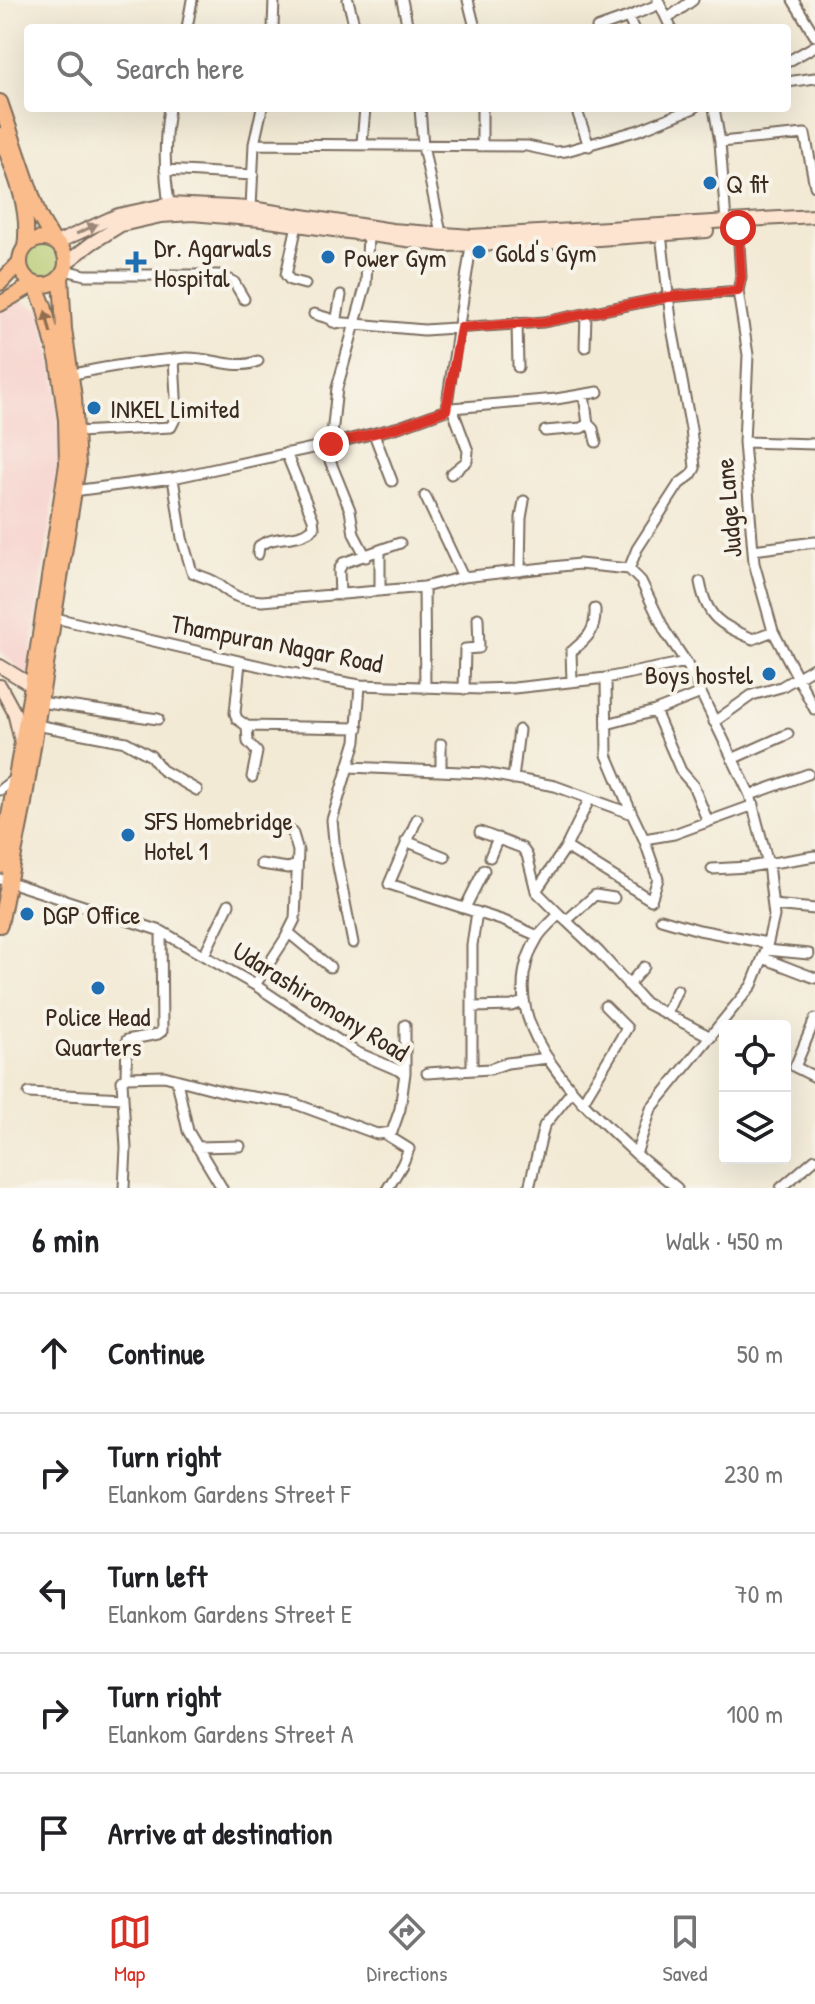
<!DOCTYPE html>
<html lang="en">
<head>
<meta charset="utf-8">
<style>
	body { margin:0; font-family:"Patrick Hand",sans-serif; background:#f6f6f6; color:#202124 }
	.controls { position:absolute; right:24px; bottom:24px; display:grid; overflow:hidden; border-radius:8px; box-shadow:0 8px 32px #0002 }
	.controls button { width:72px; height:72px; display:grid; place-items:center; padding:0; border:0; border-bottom:2px solid #e0e0e0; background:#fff; color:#202124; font:40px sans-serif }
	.stop { position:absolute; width:24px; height:24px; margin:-18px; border:6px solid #d93025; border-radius:50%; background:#fff }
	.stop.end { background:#d93025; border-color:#fff; box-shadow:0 2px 8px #0008 }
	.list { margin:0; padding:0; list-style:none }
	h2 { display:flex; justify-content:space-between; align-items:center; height:104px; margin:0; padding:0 32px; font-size:34px }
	h2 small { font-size:26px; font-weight:400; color:#757577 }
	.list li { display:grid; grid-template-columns:52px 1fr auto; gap:24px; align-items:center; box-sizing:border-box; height:120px; padding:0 32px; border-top:2px solid #e0e0e0 }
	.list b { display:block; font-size:30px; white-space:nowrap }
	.list p { margin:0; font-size:26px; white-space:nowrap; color:#757577 }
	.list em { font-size:26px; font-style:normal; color:#757577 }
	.icon { flex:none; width:44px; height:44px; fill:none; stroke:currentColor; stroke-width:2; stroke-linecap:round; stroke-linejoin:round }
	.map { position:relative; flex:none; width:815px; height:1188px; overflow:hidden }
	.search { position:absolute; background:#fff; box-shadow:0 8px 32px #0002; left:24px; right:24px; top:24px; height:88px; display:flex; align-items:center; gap:20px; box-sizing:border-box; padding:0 28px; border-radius:8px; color:#757577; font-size:30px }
	.sheet { height:704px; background:#fff }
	nav { display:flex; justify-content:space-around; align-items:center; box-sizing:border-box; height:112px; border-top:2px solid #e0e0e0; background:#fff; font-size:22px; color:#757577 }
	nav a { display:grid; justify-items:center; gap:4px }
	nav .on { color:#d93025 }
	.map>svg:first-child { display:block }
	.built { fill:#f7d0cc }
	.green { fill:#b3c76b; stroke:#777844; stroke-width:2 }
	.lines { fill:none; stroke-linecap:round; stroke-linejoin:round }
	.minor-casing { stroke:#7b6d5e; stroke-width:13 }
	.secondary-casing { stroke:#7b6d5e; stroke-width:16 }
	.primary-casing { stroke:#7b6d5e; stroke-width:18 }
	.minor { stroke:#fff; stroke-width:9 }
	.secondary { stroke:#fde4d1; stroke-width:12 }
	.primary { stroke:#fabc8b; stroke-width:14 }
	.oneway { fill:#9c8778 }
	.oneway2 { fill:#916c4f }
	.route { stroke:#d93025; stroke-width:10 }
	.poi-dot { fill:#1f6fb2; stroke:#f7f3e8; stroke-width:3 }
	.labels { text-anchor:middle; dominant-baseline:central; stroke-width:8; stroke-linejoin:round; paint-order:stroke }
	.poi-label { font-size:26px; fill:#3b2a1e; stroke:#f7f3e8; text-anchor:start }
	.street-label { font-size:26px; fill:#3b2a1e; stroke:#f7f3e8 }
</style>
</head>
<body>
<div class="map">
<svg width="815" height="1188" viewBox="0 0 815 1188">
	<rect width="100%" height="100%" fill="#f7f3e8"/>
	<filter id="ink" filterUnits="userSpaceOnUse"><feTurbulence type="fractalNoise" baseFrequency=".0125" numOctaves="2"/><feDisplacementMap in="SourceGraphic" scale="16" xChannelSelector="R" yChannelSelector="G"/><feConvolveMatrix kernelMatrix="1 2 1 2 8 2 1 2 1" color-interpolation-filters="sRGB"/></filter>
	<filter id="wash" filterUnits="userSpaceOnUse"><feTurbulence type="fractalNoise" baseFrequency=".006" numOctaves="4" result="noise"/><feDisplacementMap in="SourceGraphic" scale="32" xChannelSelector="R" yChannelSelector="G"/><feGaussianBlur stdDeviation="1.8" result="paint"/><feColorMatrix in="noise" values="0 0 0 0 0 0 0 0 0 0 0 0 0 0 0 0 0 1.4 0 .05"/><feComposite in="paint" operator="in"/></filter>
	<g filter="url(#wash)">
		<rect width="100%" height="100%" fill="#f3ead5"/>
		<path class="built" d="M 16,299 L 41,310 L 55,375 L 61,446 L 28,677 L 0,651 L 0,309 Z"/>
		<path class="green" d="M24 261a19 19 0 1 1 38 0a19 19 0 1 1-38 0Z"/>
	</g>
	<g filter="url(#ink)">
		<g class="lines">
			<g class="minor-casing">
				<path id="minor" d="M 348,0 L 355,28
					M 402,0 L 408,28
					M 468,0 L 475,28
					M 658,0 L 671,28
					M 793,0 L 815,36
					M 628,17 L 660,4
					M 667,19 L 693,0
					M 187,28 L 192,0
					M 273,28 L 274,0
					M 597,28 L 628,17 L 633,28
					M 787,62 L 815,46
					M 787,82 L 815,78
					M 420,108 L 423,146 L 442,238
					M 576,108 L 589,146
					M 714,108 L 720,142 L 726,222
					M 720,142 L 805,134 L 815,186
					M 362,143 L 365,108
					M 254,144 L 527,146 L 555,152 L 566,151 L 639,130 L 694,108
					M 482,146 L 482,108
					M 165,170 L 253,175
					M 169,204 C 164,172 164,140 169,108
					M 251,208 L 254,144 L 262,108
					M 297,225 L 286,275 L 290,280 L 305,284
					M 738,228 L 741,277 L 738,291 L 748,355 L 744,442 L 754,563 L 773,631 L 815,710
					M 65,270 L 85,275 L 219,275 L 234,282 L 244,299
					M 314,314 L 331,319 L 333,322 L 424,330 L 544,322 L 668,297 L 738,291
					M 336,323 L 341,295
					M 517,323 L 518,367
					M 585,347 L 586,314
					M 70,375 C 108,366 147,361 186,358 C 211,357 236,371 258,361
					M 584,395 L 588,424 L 593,429 L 596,442
					M 446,410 L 471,246
					M 545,431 L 581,428 L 588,424
					M 77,432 L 171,427 L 177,415 L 174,359
					M 374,434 L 392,481
					M 744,442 L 815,444
					M 331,444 L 337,388 L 366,284 L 368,234
					M 324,446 L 350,510 L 354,534 L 366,557
					M 451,474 L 467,461 L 468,451 L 452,408
					M 173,478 L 182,538 L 192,572 C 200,577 211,578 218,584 C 235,598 240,599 262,601 L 424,587 L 463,577 L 579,564 L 629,569 L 641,581 L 665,631 L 686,662 L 750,795 L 768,864 L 774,916 L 766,950 L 752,985 L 651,1109 L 636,1154 L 677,1188
					M 73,491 L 173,478 L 331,444 L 399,427 L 452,408 L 556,399 L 598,392
					M 425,496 L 463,577
					M 380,550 L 380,591
					M 753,550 L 815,542
					M 258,554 L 259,546 C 275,534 297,542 314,528 L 313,519 L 286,453
					M 629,569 L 637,549 L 679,484 L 691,475 L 695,468 L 691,429 L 672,328 L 661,234
					M 520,571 L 521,518 L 524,501
					M 700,582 C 707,619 720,624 753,639 L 773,631
					M 424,587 L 425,688
					M 340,595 L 339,570 L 343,563 L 400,543
					M 51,617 L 286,672 L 360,685 L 482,689 L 514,688 L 606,678 L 686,662
					M 240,662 L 235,713 L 237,719 L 247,726 L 358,728
					M 606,678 L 607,755 L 632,814
					M 572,681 L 571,652 C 587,638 596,632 595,609
					M 464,689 L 465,649 L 479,648 L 478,618
					M 40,702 L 158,719
					M 655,711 L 681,771 L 693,785 L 708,822
					M 714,722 L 752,695 L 781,687 L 815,667
					M 607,724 L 655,711 L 701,693
					M 36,725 L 126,742 L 151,756 L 162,770 L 197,790
					M 247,726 L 248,742 L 257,752 L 252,777
					M 441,744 L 441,770
					M 732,759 L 788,734
					M 350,767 L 483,773 L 555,786 L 632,814 L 644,839 L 674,834 L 754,805
					M 513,779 L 519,730
					M 0,790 L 14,779
					M 750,795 L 808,774
					M 417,819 L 389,884 L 504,921 L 538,936
					M 480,832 L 522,848 L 527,855 L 536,891 L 559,914
					M 406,841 L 445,857
					M 566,847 L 651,900 L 658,879 L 644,839
					M 490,857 L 498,838
					M 261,864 L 288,868 L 297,865
					M 712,869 L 748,867 L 815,856
					M 0,879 L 161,931 L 255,985 L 356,1052 L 405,1073 L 400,1109 L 392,1132 L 377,1134 L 293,1103 L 233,1094 L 164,1076 L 126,1077 L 127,1040 L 158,1034 L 162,1031 L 161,931
					M 536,891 L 566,847 L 589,800
					M 773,905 L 815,909
					M 465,908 L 484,870
					M 661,919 L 699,930 L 767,943
					M 566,921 L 595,895 L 614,898
					M 289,933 L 330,967
					M 353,943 L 335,851 L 332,820 L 356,741 L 360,685
					M 766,950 L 809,954
					M 204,955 L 229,904
					M 763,958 L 815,978
					M 255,985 L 285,939 L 295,919 L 298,851 L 293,834 L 285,825 L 272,824
					M 628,985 L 644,967
					M 473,1007 L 512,1006 L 523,1002
					M 666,1014 L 677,990
					M 815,1019 L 795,1067 L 815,1077
					M 405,1025 L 405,1073
					M 472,1070 L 472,945 L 477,912
					M 427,1073 L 490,1069 L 507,1063 L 548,1058
					M 177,1081 L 188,1131 L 222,1188
					M 29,1093 L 123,1098
					M 582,1103 L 627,1028 L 605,1006
					M 385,1134 L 409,1149 L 402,1165 L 388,1188
					M 197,1147 L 240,1146
					M 636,1154 C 582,1103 486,1020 538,937 C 543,929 552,922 559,914 L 599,952 L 645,1003 L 711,1037
					M 124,1188 L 126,1148 L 122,1081 L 126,1077
					M 529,1188 L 544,1126 L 572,1091
					M 781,1188 L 815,1159"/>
			</g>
			<g class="secondary-casing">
				<path id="secondary" d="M 56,243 L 118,215 L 169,204 L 251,208 L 392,230 L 471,236 L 815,216
					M 66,263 L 92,243 L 121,225 L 161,216 L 192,214 L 261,220 L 443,245 L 545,243 L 707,231
					M 0,666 L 38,689
					M 0,686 L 14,712 L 21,741"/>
			</g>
			<g class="primary-casing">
				<path id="primary" d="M 0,102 L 39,216 L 54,242
					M 0,135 C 14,171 31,208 25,247
					M20 262a23 23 0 1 1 46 0a23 23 0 1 1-46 0Z
					M 0,283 L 19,263
					M 0,304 L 34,284
					M 0,866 L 30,698 L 67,464 L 66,420 L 58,362 L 44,306 L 35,284
					M 0,925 L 23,809 L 78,466 L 74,397 L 64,329 L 61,277"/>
			</g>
			<use href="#minor" class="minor"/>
			<use href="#secondary" class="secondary"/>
			<use href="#primary" class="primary"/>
		</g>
		<defs><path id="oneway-solid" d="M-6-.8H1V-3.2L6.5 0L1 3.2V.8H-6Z" transform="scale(2)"/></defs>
		<use class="oneway" href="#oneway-solid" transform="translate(87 229) rotate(-25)"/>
		<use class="oneway2" href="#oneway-solid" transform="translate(48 322) rotate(-104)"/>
	</g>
	<g class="lines" filter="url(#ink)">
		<path class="route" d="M 331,444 L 399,427 L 446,410 L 461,328 L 544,322 L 668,297 L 738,291 L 741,277 L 738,228"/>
	</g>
	<g class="poi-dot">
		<circle cx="710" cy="183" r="8"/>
		<circle cx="479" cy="252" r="8"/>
		<circle cx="328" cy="257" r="8"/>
		<path d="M132 250h8v8h8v8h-8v8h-8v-8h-8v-8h8z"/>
		<circle cx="94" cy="408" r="8"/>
		<circle cx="769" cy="674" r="8"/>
		<circle cx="128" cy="835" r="8"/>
		<circle cx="27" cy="914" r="8"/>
		<circle cx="98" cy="988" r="8"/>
	</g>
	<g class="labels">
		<g class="poi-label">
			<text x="726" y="183">Q fit</text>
			<text x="154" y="247">Dr. Agarwals<tspan x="154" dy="30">Hospital</tspan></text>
			<text x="495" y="252">Gold's Gym</text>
			<text x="344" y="257">Power Gym</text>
			<text x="110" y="408">INKEL Limited</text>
			<text x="753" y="674" text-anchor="end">Boys hostel</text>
			<text x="144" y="820">SFS Homebridge<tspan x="144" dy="30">Hotel 1</tspan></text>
			<text x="43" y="914">DGP Office</text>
			<text x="98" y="1016" text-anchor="middle">Police Head<tspan x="98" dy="30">Quarters</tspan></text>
		</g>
		<g class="street-label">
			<text transform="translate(728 508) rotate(-95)">Judge Lane</text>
			<text transform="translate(277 643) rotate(11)">Thampuran Nagar Road</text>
			<text transform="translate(321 1001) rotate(32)">Udarashiromony Road</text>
		</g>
	</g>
</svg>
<div class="controls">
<button><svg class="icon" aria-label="locate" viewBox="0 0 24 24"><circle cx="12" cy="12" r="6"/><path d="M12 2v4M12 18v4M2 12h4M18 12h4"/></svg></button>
<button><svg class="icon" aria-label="layers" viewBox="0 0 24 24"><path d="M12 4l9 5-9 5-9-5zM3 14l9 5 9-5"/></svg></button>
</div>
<div class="stop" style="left:738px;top:228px"></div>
<div class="stop end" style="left:331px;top:444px"></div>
<div class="search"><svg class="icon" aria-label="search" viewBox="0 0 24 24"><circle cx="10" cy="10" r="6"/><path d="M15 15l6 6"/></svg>Search here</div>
</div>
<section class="sheet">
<h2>6 min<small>Walk · 450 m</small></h2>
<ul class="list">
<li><svg class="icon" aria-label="ahead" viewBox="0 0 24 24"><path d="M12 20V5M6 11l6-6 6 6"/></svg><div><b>Continue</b></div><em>50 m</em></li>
<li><svg class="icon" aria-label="right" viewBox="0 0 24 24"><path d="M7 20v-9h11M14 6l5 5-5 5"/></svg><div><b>Turn right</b><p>Elankom Gardens Street F</p></div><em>230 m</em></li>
<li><svg class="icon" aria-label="left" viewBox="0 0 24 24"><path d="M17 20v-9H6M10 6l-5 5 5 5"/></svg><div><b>Turn left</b><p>Elankom Gardens Street E</p></div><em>70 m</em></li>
<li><svg class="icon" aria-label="right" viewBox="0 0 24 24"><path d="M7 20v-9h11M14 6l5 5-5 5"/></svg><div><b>Turn right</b><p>Elankom Gardens Street A</p></div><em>100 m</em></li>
<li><svg class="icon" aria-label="arrive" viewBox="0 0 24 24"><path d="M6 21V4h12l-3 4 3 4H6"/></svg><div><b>Arrive at destination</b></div></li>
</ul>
</section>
<nav>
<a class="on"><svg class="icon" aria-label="map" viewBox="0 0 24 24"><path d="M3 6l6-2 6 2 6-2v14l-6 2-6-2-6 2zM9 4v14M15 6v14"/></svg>Map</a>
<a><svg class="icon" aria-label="directions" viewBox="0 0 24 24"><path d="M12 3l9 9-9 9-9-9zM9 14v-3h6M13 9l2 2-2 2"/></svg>Directions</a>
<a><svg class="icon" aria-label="saved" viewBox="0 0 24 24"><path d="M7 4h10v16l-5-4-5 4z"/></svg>Saved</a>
</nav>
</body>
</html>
